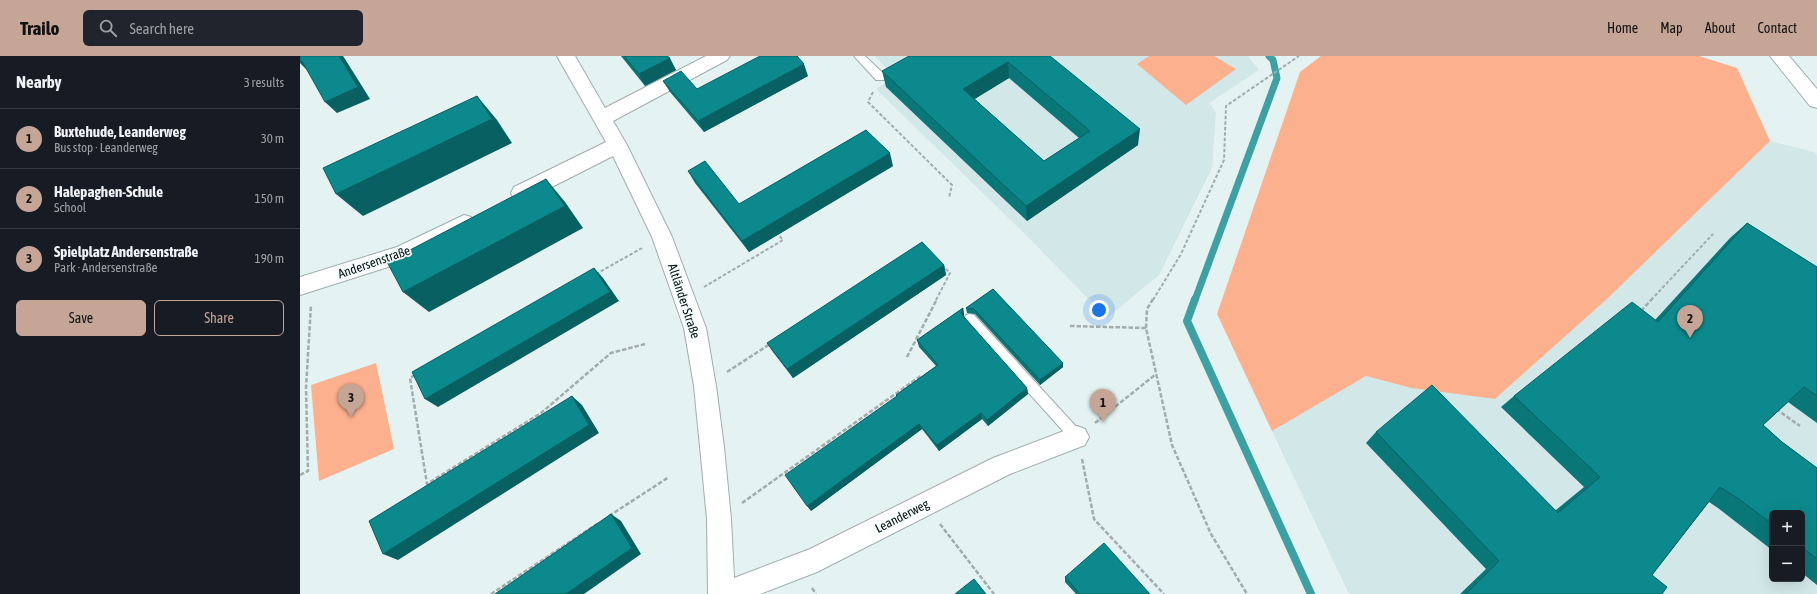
<!DOCTYPE html>
<html lang="en">
<head>
<meta charset="utf-8">
<style>
	body { margin:0; font-family:"Asap Condensed",sans-serif; background:#20242c; color:#f1f3f6 }
	.controls { position:absolute; right:12px; bottom:12px; display:grid; overflow:hidden; border-radius:6px; box-shadow:0 4px 16px #0002 }
	.controls button { width:36px; height:36px; display:grid; place-items:center; padding:0; border:0; border-bottom:1px solid #363941; background:#171b24; color:#f1f3f6; font:20px sans-serif }
	.you { position:absolute; left:799px; top:254px; width:14px; height:14px; margin:-10px; border:3px solid #fff; border-radius:50%; background:#1a73e8; box-shadow:0 0 0 6px #1a73e833 }
	.badge { display:grid; place-items:center; width:26px; height:26px; border-radius:50%; background:#c4a596; color:#111; font-size:13px; font-weight:700 }
	.pin { position:absolute; translate:-50% -33px; filter:drop-shadow(0 1px 2px #0008) }
	.pin::after { content:''; position:absolute; top:21px; width:14px; height:12px; background:inherit; clip-path:polygon(0 0,100% 0,50% 100%) }
	.list { margin:0; padding:0; list-style:none }
	h2 { display:flex; justify-content:space-between; align-items:center; height:52px; margin:0; padding:0 16px; font-size:17px }
	h2 small { font-size:13px; font-weight:400; color:#9ea1a6 }
	.list li { display:grid; grid-template-columns:26px 1fr auto; gap:12px; align-items:center; box-sizing:border-box; height:60px; padding:0 16px; border-top:1px solid #363941 }
	.list b { display:block; font-size:15px; white-space:nowrap }
	.list p { margin:0; font-size:13px; white-space:nowrap; color:#9ea1a6 }
	.list em { font-size:13px; font-style:normal; color:#9ea1a6 }
	.actions { display:flex; gap:8px; padding:12px 16px }
	.actions a { flex:1; padding:9px 0; border:1px solid #c4a596; border-radius:6px; text-align:center; font-size:14px; color:#c4a596 }
	.actions .main { background:#c4a596; color:#111 }
	.icon { flex:none; width:22px; height:22px; fill:none; stroke:currentColor; stroke-width:2; stroke-linecap:round; stroke-linejoin:round }
	.map { position:relative; flex:none; width:1517px; height:538px; overflow:hidden }
	header { display:flex; align-items:center; gap:24px; box-sizing:border-box; height:56px; padding:0 20px; background:#c4a596; color:#111 }
	header strong { font-size:19px }
	nav { display:flex; gap:22px; margin-inline-start:auto; font-size:14px }
	.search { width:280px; height:36px; background:#20242c; display:flex; align-items:center; gap:10px; box-sizing:border-box; padding:0 14px; border-radius:6px; color:#9ea1a6; font-size:15px }
	main { display:flex }
	aside { flex:1; background:#171b24 }
	.map>svg:first-child { display:block }
	.built { fill:#d1e7e8; fill-rule:evenodd }
	.green { fill:#fcb08e }
	.lines { fill:none; stroke-linecap:round; stroke-linejoin:round }
	.stream-far1 { stroke:#3da1a4; stroke-width:7 }
	.stream { stroke:#3da1a4; stroke-width:8 }
	.service-casing { stroke:#a0adad; stroke-width:2 }
	.minor-casing { stroke:#a0adad; stroke-width:2 }
	.path-far1 { stroke:#a2acac; stroke-width:2; stroke-dasharray:3.5 2; stroke-linecap:butt }
	.path { stroke:#a2acac; stroke-width:2.5; stroke-dasharray:4.5 2; stroke-linecap:butt }
	.service { fill:#fff; fill-rule:evenodd }
	.minor { fill:#fff; fill-rule:evenodd }
	.wall { fill:#097678; fill-rule:evenodd }
	.shaded-wall { fill:#086062 }
	.building { fill:#0b898c; stroke:#086062; fill-rule:evenodd }
	.labels { text-anchor:middle; dominant-baseline:central; stroke-width:3.5; stroke-linejoin:round; paint-order:stroke }
	.street-label { font-size:13px; fill:#0c1010; stroke:#f4ffff }
</style>
</head>
<body>
<header>
<strong>Trailo</strong>
<div class="search"><svg class="icon" aria-label="search" viewBox="0 0 24 24"><circle cx="10" cy="10" r="6"/><path d="M15 15l6 6"/></svg>Search here</div>
<nav><a>Home</a><a>Map</a><a>About</a><a>Contact</a></nav>
</header>
<main>
<aside>
<h2>Nearby<small>3 results</small></h2>
<ul class="list">
<li><span class="badge">1</span><div><b>Buxtehude, Leanderweg</b><p>Bus stop · Leanderweg</p></div><em>30 m</em></li>
<li><span class="badge">2</span><div><b>Halepaghen-Schule</b><p>School</p></div><em>150 m</em></li>
<li><span class="badge">3</span><div><b>Spielplatz Andersenstraße</b><p>Park · Andersenstraße</p></div><em>190 m</em></li>
</ul>
<div class="actions"><a class="main">Save</a><a>Share</a></div>
</aside>
<div class="map">
<svg width="1517" height="538" viewBox="0 0 1517 538">
	<rect width="100%" height="100%" fill="#e5f2f2"/>
	<path class="built" d="M 575,0 L 948,0 L 959,14 L 909,47 L 916,56 L 912,112 L 859,219 L 807,262 L 730,183 L 576,33 L 594,21 Z
		M 1470,85 L 1514,96 L 1517,99 L 1517,538 L 1049,538 L 972,375 L 1066,320 L 1111,332 L 1195,343 L 1307,243 ZM 1472,457 L 1502,457 L 1502,523 L 1472,523 Z"/>
	<path class="green" d="M 849,0 L 914,0 L 936,13 L 886,49 L 837,8 Z
		M 1021,0 L 1399,0 L 1437,12 L 1470,85 L 1307,243 L 1195,343 L 1111,332 L 1066,320 L 972,375 L 917,258 L 1000,16 Z
		M 76,307 L 94,393 L 19,425 L 11,329 Z"/>
	<g class="lines">
		<path class="stream-far1" d="M 895,244 L 977,22 L 973,4 L 969,0"/>
		<path class="stream" d="M 895,243 L 887,265 L 1011,538"/>
		<g class="service-casing">
			<path id="service" d="M 554,0 L 565,0 L 584,18 L 585,21 L 584,24 L 576,24 Z
				M 670,258 L 674,259 L 782,377 L 783,381 L 782,385 L 777,387 L 772,385 L 666,267 L 664,263 L 666,259 Z"/>
		</g>
		<g class="minor-casing">
			<path id="minor" d="M 257,0 L 275,0 L 305,52 L 406,0 L 430,0 L 427,4 L 313,65 L 327,89 L 372,181 L 406,272 L 416,330 L 424,391 L 431,463 L 434,522 L 510,493 L 693,402 L 777,370 L 785,373 L 789,381 L 785,389 L 710,418 L 517,516 L 460,538 L 408,538 L 407,463 L 400,391 L 394,330 L 384,272 L 352,181 L 313,100 L 228,143 L 221,145 L 214,143 L 211,137 L 214,131 L 306,86 Z
				M 1470,0 L 1489,0 L 1517,33 L 1517,52 L 1510,50 Z
				M 164,159 L 171,161 L 174,167 L 171,173 L 110,204 L 0,239 L 0,221 L 97,191 Z"/>
		</g>
		<path class="path-far1" d="M 573,36 L 568,46 L 652,129 L 649,142
			M 296,218 L 342,192
			M 404,231 L 483,184 L 477,177
			M 636,244 L 650,217 L 643,210
			M 853,244 L 881,198 L 924,104 L 926,50 L 999,0
			M 1351,244 L 1413,178"/>
		<path class="path" d="M 853,243 L 847,253 L 846,272 L 872,389 L 911,478 L 947,538
			M 1341,255 L 1352,243
			M 770,270 L 846,272
			M 607,301 L 637,243
			M 427,316 L 470,288
			M 115,319 L 110,322 L 127,428 L 241,357 L 311,297 L 345,288
			M 1476,353 L 1500,370
			M 795,367 L 856,318
			M 782,403 L 794,463 L 864,538
			M 0,419 L 8,415 L 6,332 L 11,249
			M 442,447 L 622,319
			M 309,460 L 369,421
			M 640,468 L 694,538
			M 512,532 L 516,538
			M 191,538 L 297,468"/>
		<use href="#service" class="service"/>
		<use href="#minor" class="minor"/>
	</g>
	<path class="wall" d="M 321,0 L 367,0 L 376,14 L 345,30 Z
		M 750,0 L 838,89 L 727,165 L 586,31 L 582,15 ZM 709,22 L 779,82 L 744,105 L 674,43 Z
		M 508,20 L 404,76 L 370,36 L 363,25 L 397,33 Z
		M 593,110 L 449,196 L 395,127 L 388,115 L 439,148 Z
		M 1447,167 L 1517,211 L 1517,367 L 1488,346 L 1463,369 L 1482,386 L 1517,412 L 1517,529 L 1502,517 L 1502,457 L 1472,457 L 1472,494 L 1418,452 L 1409,446 L 1352,519 L 1362,538 L 1160,538 L 1186,513 L 1066,387 L 1076,376 L 1256,454 L 1284,431 L 1201,351 L 1214,340 L 1355,264 L 1430,182 Z
		M 644,209 L 646,219 L 493,322 L 473,296 L 467,287 Z
		M 693,233 L 763,311 L 740,329 L 675,258 L 667,257 L 666,252 Z
		M 663,252 L 664,259 L 664,261 L 727,332 L 728,338 L 688,370 L 682,363 L 639,395 L 622,373 L 511,455 L 597,340 L 596,339 L 636,310 L 619,291 L 617,284 Z
		M 765,521 L 850,538 L 776,538 L 765,526 Z"/>
	<path class="shaded-wall" d="M 38,0 L 43,0 L 45,3 L 70,43 L 37,57 L 25,46 Z
		M 370,2 L 376,14 L 345,30 L 339,18 Z
		M 2,5 L 11,18 L 0,7 L 0,6 Z
		M 708,6 L 709,22 L 665,49 L 663,33 Z
		M 504,8 L 508,20 L 404,76 L 398,65 Z
		M 177,40 L 197,64 L 212,87 L 63,160 L 36,138 Z
		M 840,73 L 838,89 L 727,165 L 726,150 Z
		M 590,97 L 593,110 L 449,196 L 442,185 Z
		M 246,123 L 265,146 L 283,172 L 129,256 L 103,236 Z
		M 644,209 L 646,219 L 493,322 L 487,313 Z
		M 294,212 L 303,222 L 319,245 L 138,351 L 125,343 Z
		M 663,252 L 664,259 L 663,264 L 661,257 Z
		M 763,307 L 763,311 L 740,329 L 740,324 Z
		M 727,332 L 728,338 L 688,370 L 687,364 Z
		M 272,340 L 282,349 L 299,377 L 98,504 L 83,498 Z
		M 681,357 L 682,363 L 639,395 L 637,389 Z
		M 619,368 L 622,373 L 511,455 L 507,450 Z
		M 311,458 L 321,465 L 341,498 L 284,538 L 266,538 Z"/>
	<path class="building" d="M 0,0 L 39,0 L 58,31 L 25,46 L 2,5 L 0,6 Z
		M 324,0 L 367,0 L 370,2 L 339,18 Z
		M 460,0 L 497,0 L 504,8 L 398,65 L 363,25 L 381,15 L 397,33 Z
		M 609,0 L 750,0 L 840,73 L 726,150 L 582,15 ZM 708,6 L 790,75 L 744,105 L 663,33 Z
		M 177,40 L 192,63 L 36,138 L 23,112 Z
		M 566,74 L 590,97 L 442,185 L 388,115 L 405,105 L 439,148 Z
		M 246,123 L 265,150 L 103,236 L 87,206 Z
		M 1447,167 L 1517,211 L 1517,340 L 1504,331 L 1463,369 L 1482,386 L 1517,412 L 1517,503 L 1502,491 L 1502,457 L 1472,457 L 1472,468 L 1439,443 L 1420,431 L 1352,519 L 1367,531 L 1362,538 L 1166,538 L 1199,505 L 1076,376 L 1132,329 L 1258,457 L 1300,421 L 1214,340 L 1332,246 L 1358,266 Z
		M 622,186 L 644,209 L 487,313 L 467,287 Z
		M 294,212 L 310,236 L 125,343 L 112,316 Z
		M 693,233 L 763,307 L 740,324 L 674,253 L 666,252 Z
		M 663,252 L 661,257 L 664,261 L 727,332 L 687,364 L 681,357 L 637,389 L 619,368 L 507,450 L 485,419 L 597,340 L 596,339 L 638,309 L 617,284 Z
		M 272,340 L 289,369 L 83,498 L 69,465 Z
		M 311,458 L 332,492 L 266,538 L 195,538 Z
		M 804,487 L 850,538 L 780,538 L 765,521 Z
		M 674,523 L 686,538 L 655,538 Z"/>
	<g class="labels">
		<g class="street-label">
			<text transform="translate(74 206) rotate(-19)">Andersenstraße</text>
			<text transform="translate(384 245) rotate(72)">Altländer Straße</text>
			<text transform="translate(602 460) rotate(-27)">Leanderweg</text>
		</g>
	</g>
</svg>
<div class="controls">
<button>+</button>
<button>−</button>
</div>
<div class="you"></div>
<div class="pin badge" style="left:803px;top:366px">1</div>
<div class="pin badge" style="left:1390px;top:282px">2</div>
<div class="pin badge" style="left:51px;top:361px">3</div>
</div>
</main>
</body>
</html>
